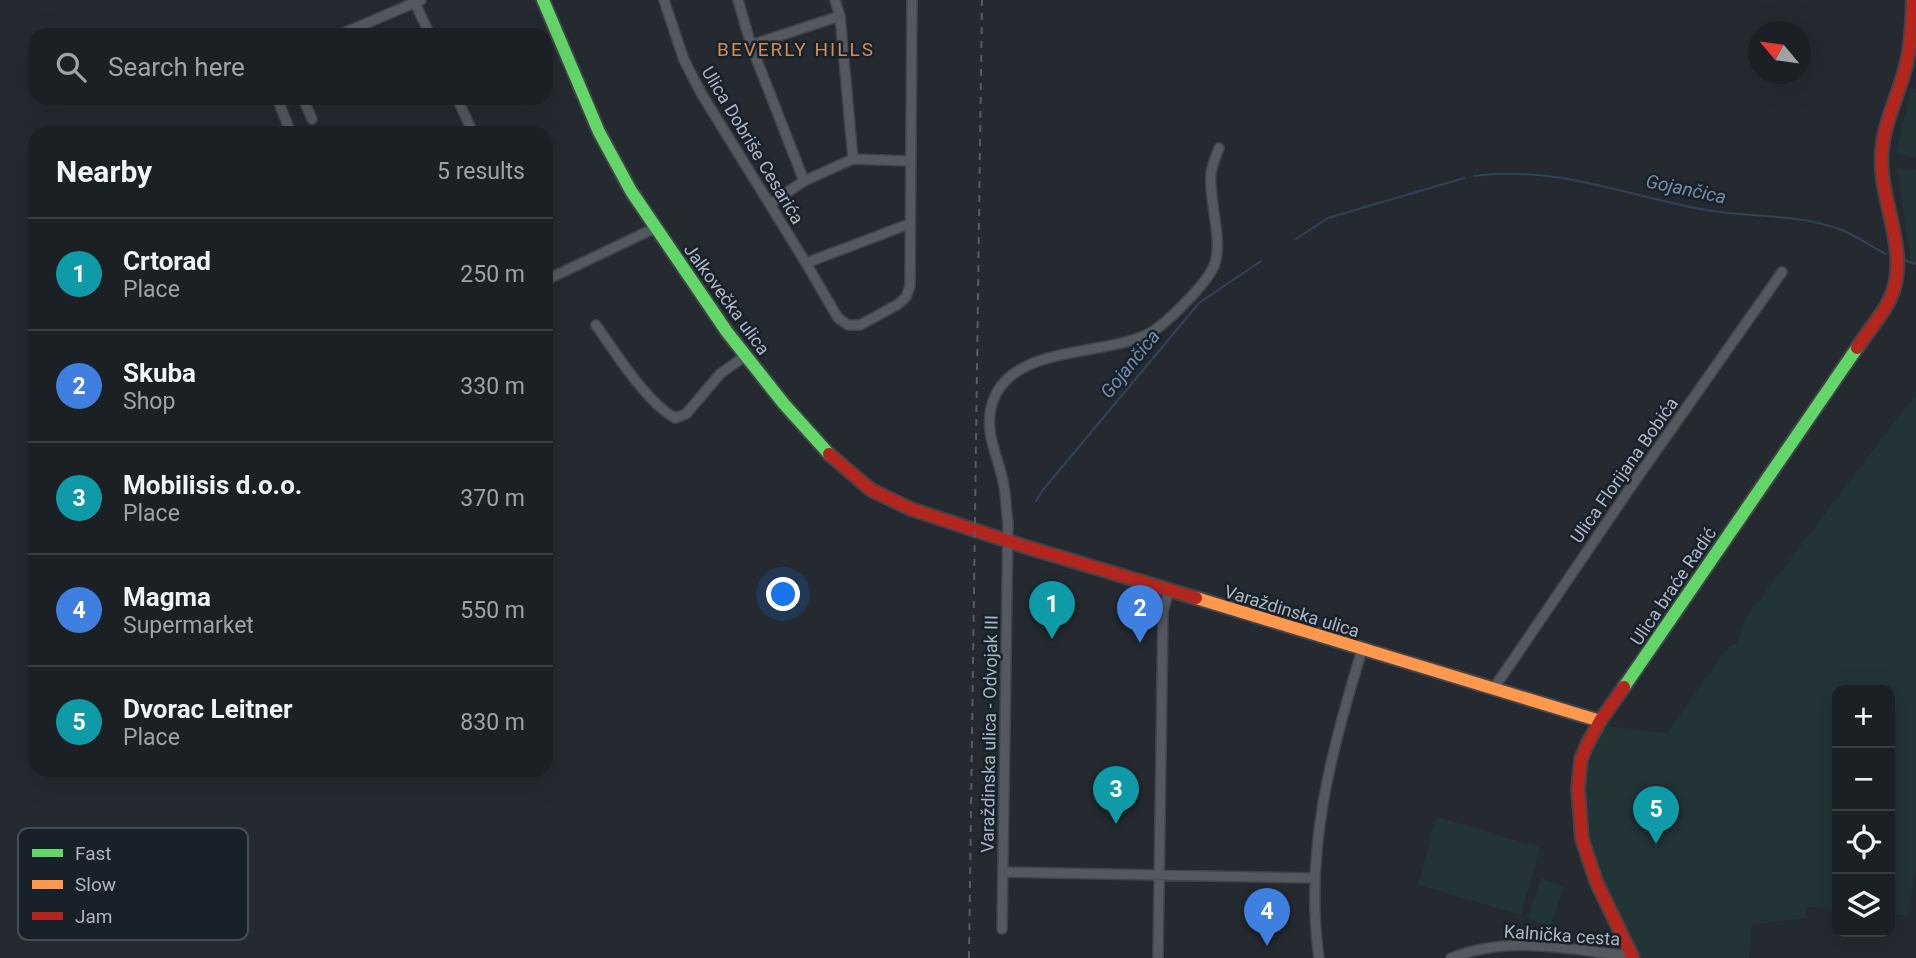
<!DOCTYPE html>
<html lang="en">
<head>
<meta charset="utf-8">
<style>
	body { margin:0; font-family:Roboto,sans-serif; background:#24282c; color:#f1f3f6 }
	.controls { position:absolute; right:21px; bottom:21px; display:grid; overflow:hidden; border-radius:14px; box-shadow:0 7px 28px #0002 }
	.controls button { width:63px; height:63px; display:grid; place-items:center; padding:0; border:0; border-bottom:2px solid #393e41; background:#1b2024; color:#f1f3f6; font:35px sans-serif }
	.compass { position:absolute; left:1748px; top:21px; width:63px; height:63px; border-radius:50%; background:#1b2024; box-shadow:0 7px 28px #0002; rotate:299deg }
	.you { position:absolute; left:784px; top:595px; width:24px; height:24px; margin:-18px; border:5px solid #fff; border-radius:50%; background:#1a73e8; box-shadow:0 0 0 10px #1a73e833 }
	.badge { display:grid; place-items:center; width:46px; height:46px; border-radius:50%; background:#db2777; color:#fff; font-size:23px; font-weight:700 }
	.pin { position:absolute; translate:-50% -58px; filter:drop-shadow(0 2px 4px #0008) }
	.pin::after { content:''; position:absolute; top:37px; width:24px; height:21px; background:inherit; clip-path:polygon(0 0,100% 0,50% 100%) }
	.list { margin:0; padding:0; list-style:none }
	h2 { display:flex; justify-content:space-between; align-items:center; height:91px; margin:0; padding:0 28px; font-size:30px }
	h2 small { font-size:23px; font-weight:400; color:#a0a3a6 }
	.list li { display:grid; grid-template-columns:46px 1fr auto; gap:21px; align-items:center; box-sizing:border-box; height:112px; padding:0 28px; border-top:2px solid #393e41 }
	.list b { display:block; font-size:26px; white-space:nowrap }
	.list p { margin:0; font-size:23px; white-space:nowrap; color:#a0a3a6 }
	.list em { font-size:23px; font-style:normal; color:#a0a3a6 }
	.icon { flex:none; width:38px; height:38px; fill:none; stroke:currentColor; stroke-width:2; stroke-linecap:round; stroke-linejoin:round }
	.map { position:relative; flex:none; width:1916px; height:958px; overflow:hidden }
	.search { position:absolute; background:#1b2024; box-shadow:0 7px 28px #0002; left:28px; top:28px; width:525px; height:77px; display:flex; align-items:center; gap:18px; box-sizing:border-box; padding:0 24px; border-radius:21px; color:#a0a3a6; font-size:26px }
	.panel { position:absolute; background:#1b2024; box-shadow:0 7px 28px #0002; left:28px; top:126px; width:525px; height:651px; border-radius:21px }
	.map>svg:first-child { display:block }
	.green { fill:#223436 }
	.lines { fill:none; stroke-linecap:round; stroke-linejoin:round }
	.stream { stroke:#324258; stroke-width:2 }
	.street-casing { stroke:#404449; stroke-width:12 }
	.fast-casing { stroke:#404449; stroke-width:16 }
	.slow-casing { stroke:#404449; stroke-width:16 }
	.jam-casing { stroke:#404449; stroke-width:16 }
	.street { stroke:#54585f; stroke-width:9 }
	.fast { stroke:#63d668; stroke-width:12 }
	.slow { stroke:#ff974d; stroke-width:12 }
	.jam { stroke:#b3261e; stroke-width:12 }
	.rail { stroke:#575b62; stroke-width:2; stroke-dasharray:7 7; stroke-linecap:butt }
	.labels { text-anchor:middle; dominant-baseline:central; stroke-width:5; stroke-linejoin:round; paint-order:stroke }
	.street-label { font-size:18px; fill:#acb5c3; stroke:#18202a }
	.neighbourhood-label { font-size:19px; letter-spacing:2px; fill:#d08c5a; stroke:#18202a }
	.water-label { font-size:19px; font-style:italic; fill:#748dab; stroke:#18202a }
	.key { fill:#18202a; stroke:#444d58; stroke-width:2 }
	.key-label { font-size:19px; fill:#acb5c3 }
</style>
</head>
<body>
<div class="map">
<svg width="1916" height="958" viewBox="0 0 1916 958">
	<rect width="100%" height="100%" fill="#242a30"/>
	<path class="green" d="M 1911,88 L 1916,89 L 1916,158 L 1896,153 Z
		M 1897,168 L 1916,170 L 1916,265 L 1911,262 Z
		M 1916,394 L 1916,868 L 1908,916 L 1890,914 L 1890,690 L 1837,690 L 1837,909 L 1807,907 L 1805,918 L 1752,925 L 1749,958 L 1642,958 L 1634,947 C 1602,876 1558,800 1607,726 L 1667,733 L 1728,647 L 1738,643 L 1744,620 Z
		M 1437,817 L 1540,847 L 1521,915 L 1418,885 Z
		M 1541,878 L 1564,886 L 1551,926 L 1527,918 Z"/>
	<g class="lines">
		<path class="stream" d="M 1474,176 C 1557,165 1626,196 1706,210 C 1751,218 1801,213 1844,231 C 1858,237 1872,247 1886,254
			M 1296,239 L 1328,218 L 1464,178
			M 1904,260 L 1916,264
			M 1036,501 L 1042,491 L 1199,303 L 1261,261"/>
		<g class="street-casing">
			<path id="street" d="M 664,0 L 684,60 L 701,93 L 806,263 L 838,318 L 848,325 L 860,325 L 897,305 L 906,297 L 910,286 L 912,0
				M 738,0 L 751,45 L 804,181
				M 835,0 L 840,16 L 853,159
				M 415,3 L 430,35
				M 339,35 L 421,0
				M 751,45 L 840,16
				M 277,98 L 290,131
				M 303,98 L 312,119
				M 457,98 L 473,133
				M 770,204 L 804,181 L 853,159 L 910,161
				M 806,263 L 909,224
				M 546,280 L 655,228
				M 596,325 C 615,352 646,402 675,418 L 686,414 L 720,374 L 745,356
				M 1494,688 L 1637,478 L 1782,272
				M 1003,872 L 1314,878
				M 1002,929 L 1008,523 C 1006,509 1006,494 1003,481 C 998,457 985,434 991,408 C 1005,345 1098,357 1146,335 C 1164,327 1204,286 1213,268 C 1225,244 1208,200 1211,173 C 1212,165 1216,156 1219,148
				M 1158,958 L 1163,611 L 1169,591
				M 1319,958 C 1304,852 1331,751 1362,650
				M 1451,958 C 1510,935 1562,949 1623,955 L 1630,954"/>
		</g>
		<g class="fast-casing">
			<path id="fast" d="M 543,0 L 599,132 L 631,191 L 727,332 L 784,404 L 829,454
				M 1624,687 L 1857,348"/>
		</g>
		<g class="slow-casing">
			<path id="slow" d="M 1196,598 L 1600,721"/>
		</g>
		<g class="jam-casing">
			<path id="jam" d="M 1857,348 C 1867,332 1882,316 1890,299 C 1912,252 1877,199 1882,151 C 1884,123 1898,96 1905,69 C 1911,47 1912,23 1913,0
				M 829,454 L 871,490 L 911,509 L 1023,546 L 1196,598
				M 1624,687 L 1600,721 L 1587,745 L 1581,759 L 1578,789 L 1582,839 L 1596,881 L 1633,958"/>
		</g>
		<use href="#street" class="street"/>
		<use href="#fast" class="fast"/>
		<use href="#slow" class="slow"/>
		<use href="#jam" class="jam"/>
		<path class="rail" d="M 969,958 L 982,0"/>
	</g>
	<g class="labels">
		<g class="street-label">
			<text transform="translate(753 145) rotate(59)">Ulica Dobriše Cesarića</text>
			<text transform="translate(727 299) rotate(54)">Jalkovečka ulica</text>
			<text transform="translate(1624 470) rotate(-55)">Ulica Florijana Bobića</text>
			<text transform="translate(1673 586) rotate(-56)">Ulica braće Radić</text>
			<text transform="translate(1292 611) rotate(17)">Varaždinska ulica</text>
			<text transform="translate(989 734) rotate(-89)">Varaždinska ulica - Odvojak III</text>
			<text transform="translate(1562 935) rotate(4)">Kalnička cesta</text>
		</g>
		<g class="neighbourhood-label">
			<text x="796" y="49">BEVERLY HILLS</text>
		</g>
		<g class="water-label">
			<text transform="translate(1686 189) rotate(12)">Gojančica</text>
			<text transform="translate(1130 364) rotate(-51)">Gojančica</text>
		</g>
	</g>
	<rect x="18" y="828" width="230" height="112" rx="10" class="key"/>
	<rect x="32" y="849" width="31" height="8" fill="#63d668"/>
	<rect x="32" y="880" width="31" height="9" fill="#ff974d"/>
	<rect x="32" y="912" width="31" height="8" fill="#b3261e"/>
	<g class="key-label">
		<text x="75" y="860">Fast</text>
		<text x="75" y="891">Slow</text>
		<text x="75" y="923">Jam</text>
	</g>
</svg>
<div class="controls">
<button>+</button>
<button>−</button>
<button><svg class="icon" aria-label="locate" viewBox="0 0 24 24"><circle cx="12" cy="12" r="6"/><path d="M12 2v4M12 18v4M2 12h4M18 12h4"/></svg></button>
<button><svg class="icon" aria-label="layers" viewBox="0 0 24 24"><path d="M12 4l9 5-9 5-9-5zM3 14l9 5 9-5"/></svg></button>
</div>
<svg class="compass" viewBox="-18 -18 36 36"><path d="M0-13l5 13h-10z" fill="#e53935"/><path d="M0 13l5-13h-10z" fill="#a0a3a6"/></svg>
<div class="you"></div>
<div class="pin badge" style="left:1052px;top:639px;background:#0f9aa8">1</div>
<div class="pin badge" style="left:1140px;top:643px;background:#3f7fe0">2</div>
<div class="pin badge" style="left:1116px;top:824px;background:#0f9aa8">3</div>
<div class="pin badge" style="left:1267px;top:946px;background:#3f7fe0">4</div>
<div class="pin badge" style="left:1656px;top:844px;background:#0f9aa8">5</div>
<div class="search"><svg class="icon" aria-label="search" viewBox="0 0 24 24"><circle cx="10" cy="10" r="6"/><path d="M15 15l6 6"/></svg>Search here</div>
<section class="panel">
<h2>Nearby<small>5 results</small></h2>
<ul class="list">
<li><span class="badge" style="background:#0f9aa8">1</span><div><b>Crtorad</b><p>Place</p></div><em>250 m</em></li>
<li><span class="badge" style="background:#3f7fe0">2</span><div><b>Skuba</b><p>Shop</p></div><em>330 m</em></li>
<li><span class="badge" style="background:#0f9aa8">3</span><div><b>Mobilisis d.o.o.</b><p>Place</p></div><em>370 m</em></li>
<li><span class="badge" style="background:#3f7fe0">4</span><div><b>Magma</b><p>Supermarket</p></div><em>550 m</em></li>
<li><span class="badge" style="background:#0f9aa8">5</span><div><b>Dvorac Leitner</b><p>Place</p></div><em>830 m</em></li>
</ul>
</section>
</div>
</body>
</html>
